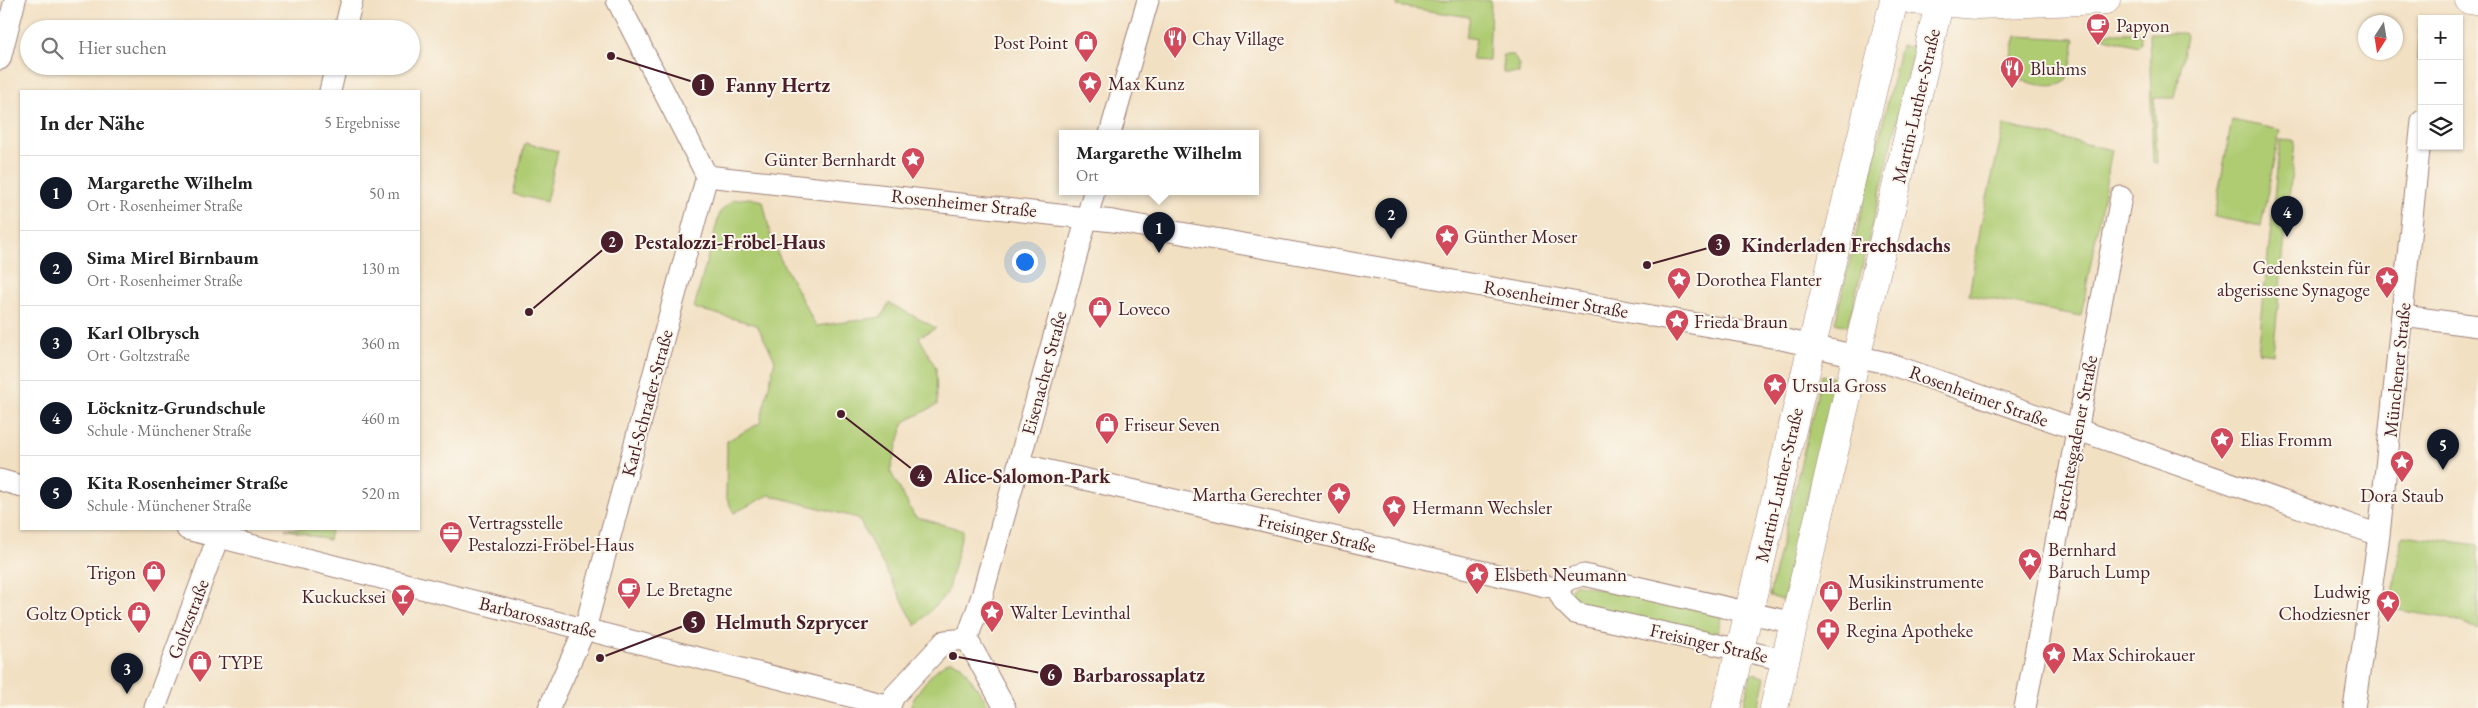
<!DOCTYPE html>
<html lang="de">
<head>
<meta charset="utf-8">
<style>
	body { margin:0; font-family:"EB Garamond",serif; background:#f6f6f6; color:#222 }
	.controls { position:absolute; right:15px; top:15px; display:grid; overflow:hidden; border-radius:0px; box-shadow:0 1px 4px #0004 }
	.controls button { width:45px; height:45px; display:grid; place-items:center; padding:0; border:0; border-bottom:1px solid #e0e0e0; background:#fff; color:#222; font:25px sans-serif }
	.compass { position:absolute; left:2358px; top:15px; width:45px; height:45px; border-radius:50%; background:#fff; box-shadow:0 1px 4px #0004; rotate:192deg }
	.you { position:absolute; left:1024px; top:261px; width:18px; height:18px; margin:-12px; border:4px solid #fff; border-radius:50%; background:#1a73e8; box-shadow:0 0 0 8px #1a73e833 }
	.badge { display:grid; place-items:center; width:32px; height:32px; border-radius:50%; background:#111827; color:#fff; font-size:16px; font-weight:700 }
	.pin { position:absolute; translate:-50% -41px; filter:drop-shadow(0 1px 2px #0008) }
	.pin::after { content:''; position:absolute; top:26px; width:18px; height:15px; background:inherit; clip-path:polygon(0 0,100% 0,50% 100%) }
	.popup { position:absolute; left:1059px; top:130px; width:200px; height:65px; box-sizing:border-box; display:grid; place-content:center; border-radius:0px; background:#fff; filter:drop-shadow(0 1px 4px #0005); font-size:16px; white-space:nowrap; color:#767676 }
	.popup b { font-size:19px; color:#222 }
	.popup::after { content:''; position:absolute; left:50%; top:100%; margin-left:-10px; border:10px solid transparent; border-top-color:#fff }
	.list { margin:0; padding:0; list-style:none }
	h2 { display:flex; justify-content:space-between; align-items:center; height:65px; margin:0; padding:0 20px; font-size:21px }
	h2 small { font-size:16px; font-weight:400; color:#767676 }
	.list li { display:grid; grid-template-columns:32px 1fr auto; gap:15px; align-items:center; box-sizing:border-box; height:75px; padding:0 20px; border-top:1px solid #e0e0e0 }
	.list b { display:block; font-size:19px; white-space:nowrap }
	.list p { margin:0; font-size:16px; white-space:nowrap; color:#767676 }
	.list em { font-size:16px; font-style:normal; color:#767676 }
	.icon { flex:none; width:28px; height:28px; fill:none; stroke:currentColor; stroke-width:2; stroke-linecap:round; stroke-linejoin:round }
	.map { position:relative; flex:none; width:2478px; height:708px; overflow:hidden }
	.search { position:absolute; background:#fff; box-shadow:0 1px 4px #0004; left:20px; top:20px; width:400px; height:55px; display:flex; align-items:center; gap:12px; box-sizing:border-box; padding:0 18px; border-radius:28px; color:#767676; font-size:19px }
	.panel { position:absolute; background:#fff; box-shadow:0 1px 4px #0004; left:20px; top:90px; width:400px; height:440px; border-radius:0px }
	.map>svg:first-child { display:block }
	.green { fill:#afcc73; stroke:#7c764f }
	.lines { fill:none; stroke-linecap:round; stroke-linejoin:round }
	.minor-casing { stroke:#9e8077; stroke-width:23 }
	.secondary-casing { stroke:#9e8077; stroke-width:29 }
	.primary-casing { stroke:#9e8077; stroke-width:29 }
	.minor { stroke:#fff; stroke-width:21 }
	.secondary { stroke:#fff; stroke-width:28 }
	.primary { stroke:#fff; stroke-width:28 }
	.labels { text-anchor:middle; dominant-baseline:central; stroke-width:4; stroke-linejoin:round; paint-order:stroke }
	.poi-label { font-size:19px; fill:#4a1f2b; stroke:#fbf7ec; text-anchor:start }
	.street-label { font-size:19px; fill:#4a1f2b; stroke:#fbf7ec }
	.leader { fill:none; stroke:#4a1f2b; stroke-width:2 }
	.callout-dot { fill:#4a1f2b; stroke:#fbf7ec; stroke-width:2 }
	.mark-label { font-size:15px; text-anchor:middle; font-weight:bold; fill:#fff }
	.callout-label { font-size:20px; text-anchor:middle; font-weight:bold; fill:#4a1f2b; stroke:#fbf7ec; stroke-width:4; stroke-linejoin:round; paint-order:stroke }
</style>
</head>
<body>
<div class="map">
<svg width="2478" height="708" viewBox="0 0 2478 708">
	<rect width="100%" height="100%" fill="#fbf7ec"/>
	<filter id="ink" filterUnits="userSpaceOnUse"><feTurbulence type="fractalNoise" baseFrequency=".02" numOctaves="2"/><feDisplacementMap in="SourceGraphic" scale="10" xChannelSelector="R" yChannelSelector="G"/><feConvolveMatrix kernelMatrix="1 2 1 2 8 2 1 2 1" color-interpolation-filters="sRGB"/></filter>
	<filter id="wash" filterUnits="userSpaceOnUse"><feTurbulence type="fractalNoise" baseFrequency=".0096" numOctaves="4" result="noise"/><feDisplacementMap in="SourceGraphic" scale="20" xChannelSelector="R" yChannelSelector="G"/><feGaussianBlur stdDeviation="1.12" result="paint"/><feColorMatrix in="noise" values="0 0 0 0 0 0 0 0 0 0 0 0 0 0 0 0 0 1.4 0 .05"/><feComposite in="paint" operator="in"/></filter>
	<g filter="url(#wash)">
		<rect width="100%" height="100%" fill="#f2e0c3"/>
		<path class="green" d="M 1398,0 L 1491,0 L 1489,61 L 1472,60 L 1476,39 L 1466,37 L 1470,17 L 1397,6 Z
			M 2419,29 L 2422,29 L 2422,61 L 2417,60 Z
			M 2105,33 L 2137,33 L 2141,34 L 2141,44 L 2139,46 L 2105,38 Z
			M 2151,33 L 2185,33 L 2187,36 L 2175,98 L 2154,98 L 2157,163 L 2153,162 L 2149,34 Z
			M 2016,36 L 2075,39 C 2073,51 2072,68 2067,79 C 2059,94 2020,80 2006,76 Z
			M 1901,46 L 1915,47 L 1848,326 L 1835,323 Z
			M 1503,55 L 1513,55 L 1519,65 L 1519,73 L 1503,73 Z
			M 2232,120 L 2280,130 L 2261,226 L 2214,217 Z
			M 2004,125 L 2112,150 L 2081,316 L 1969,295 L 1981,224 Z
			M 2280,140 L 2295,141 L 2273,354 L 2258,352 Z
			M 525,143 L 558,151 L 546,202 L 513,194 Z
			M 749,198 L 763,201 L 772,243 L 816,326 L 881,317 L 889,303 L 936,328 L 919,337 L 936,368 L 937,405 L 904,422 L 890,471 L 915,517 L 963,530 L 947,593 L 916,626 L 858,518 L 769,495 L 734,513 L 726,497 L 727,441 L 760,423 L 775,360 L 757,325 L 694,308 L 720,212 L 732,200 Z
			M 1822,375 L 1836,378 L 1783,600 L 1769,596 Z
			M 285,529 L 331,529 L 329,540 Z
			M 2403,535 L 2478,545 L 2478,629 L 2446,618 L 2391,609 L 2401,539 Z
			M 1574,584 L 1722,614 L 1716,638 L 1577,606 L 1568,594 Z
			M 951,661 L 961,665 L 991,708 L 910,708 C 913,695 937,664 951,661 Z
			M 1751,674 L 1765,677 L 1758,708 L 1743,708 Z"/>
	</g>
	<g filter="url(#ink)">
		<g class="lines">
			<g class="minor-casing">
				<path id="minor" d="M 617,0 L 707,176
					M 345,29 L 352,0
					M 0,59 L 15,0
					M 330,91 L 336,66
					M 1110,134 L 1148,0
					M 707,176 L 1113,221 L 1777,338 L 1887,363 L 2379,535
					M 2403,316 L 2478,326
					M 1019,464 L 1545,586 L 1557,588 L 1569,579 L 1584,575 L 1794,623
					M 0,480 L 21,486
					M 187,529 L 889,706
					M 1557,588 L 1564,602 L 1575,613 L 1785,660
					M 967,639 L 982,596 L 1094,192
					M 155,708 L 221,529
					M 549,708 L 585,629 L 707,176
					M 889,708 L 894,696 L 945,641 L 967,639 L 1005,708
					M 2025,708 L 2121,197
					M 2354,708 L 2379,535 L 2422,121"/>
			</g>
			<g class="secondary-casing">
				<path id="secondary" d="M 1912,0 L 1977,5 L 2106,0
					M 2469,0 L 2478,0"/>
			</g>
			<g class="primary-casing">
				<path id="primary" d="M 1726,708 L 1894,0
					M 1774,708 L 1940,0"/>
			</g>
			<use href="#minor" class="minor"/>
			<use href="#secondary" class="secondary"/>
			<use href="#primary" class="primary"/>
		</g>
	</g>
	<defs>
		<g id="cafe-pin" transform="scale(1.25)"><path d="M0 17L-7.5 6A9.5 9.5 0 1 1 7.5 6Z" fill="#d1495b" stroke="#fbf7ec"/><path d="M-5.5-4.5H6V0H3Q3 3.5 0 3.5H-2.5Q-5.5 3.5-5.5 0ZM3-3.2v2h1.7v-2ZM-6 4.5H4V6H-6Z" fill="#fff"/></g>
		<g id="restaurant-pin" transform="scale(1.25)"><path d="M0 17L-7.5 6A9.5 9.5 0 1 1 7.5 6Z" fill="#d1495b" stroke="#fbf7ec"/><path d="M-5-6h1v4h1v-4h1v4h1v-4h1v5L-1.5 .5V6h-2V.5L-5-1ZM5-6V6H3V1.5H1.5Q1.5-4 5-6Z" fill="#fff"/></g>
		<g id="shop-pin" transform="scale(1.25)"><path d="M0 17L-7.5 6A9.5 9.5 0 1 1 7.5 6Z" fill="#d1495b" stroke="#fbf7ec"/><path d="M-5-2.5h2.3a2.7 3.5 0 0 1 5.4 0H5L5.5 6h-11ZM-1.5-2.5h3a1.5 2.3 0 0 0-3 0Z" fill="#fff"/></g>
		<g id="sight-pin" transform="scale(1.25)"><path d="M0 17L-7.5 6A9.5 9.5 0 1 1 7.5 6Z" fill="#d1495b" stroke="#fbf7ec"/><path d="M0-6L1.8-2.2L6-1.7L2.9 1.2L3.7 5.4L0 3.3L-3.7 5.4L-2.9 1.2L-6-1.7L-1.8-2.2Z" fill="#fff"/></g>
		<g id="office-pin" transform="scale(1.25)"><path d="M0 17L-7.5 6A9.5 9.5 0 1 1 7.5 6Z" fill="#d1495b" stroke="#fbf7ec"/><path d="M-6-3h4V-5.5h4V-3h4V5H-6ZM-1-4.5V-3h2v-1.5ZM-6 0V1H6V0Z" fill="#fff"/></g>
		<g id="bar-pin" transform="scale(1.25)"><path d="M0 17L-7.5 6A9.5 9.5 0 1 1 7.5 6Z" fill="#d1495b" stroke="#fbf7ec"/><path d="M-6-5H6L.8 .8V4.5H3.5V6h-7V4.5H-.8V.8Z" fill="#fff"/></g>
		<g id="pharmacy-pin" transform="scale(1.25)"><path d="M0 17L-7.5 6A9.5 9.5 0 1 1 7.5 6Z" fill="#d1495b" stroke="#fbf7ec"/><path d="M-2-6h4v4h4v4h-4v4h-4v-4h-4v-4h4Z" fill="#fff"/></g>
	</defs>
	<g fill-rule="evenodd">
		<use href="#cafe-pin" x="2098" y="25"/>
		<use href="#restaurant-pin" x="1175" y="38"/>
		<use href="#shop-pin" x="1086" y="42"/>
		<use href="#restaurant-pin" x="2012" y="68"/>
		<use href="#sight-pin" x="1090" y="83"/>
		<use href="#sight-pin" x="913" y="159"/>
		<use href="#sight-pin" x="1447" y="236"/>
		<use href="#sight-pin" x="2387" y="278"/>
		<use href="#sight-pin" x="1679" y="279"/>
		<use href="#shop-pin" x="1100" y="308"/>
		<use href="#sight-pin" x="1677" y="321"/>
		<use href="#sight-pin" x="1775" y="385"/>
		<use href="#shop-pin" x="1107" y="424"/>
		<use href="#sight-pin" x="2222" y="439"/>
		<use href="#sight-pin" x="2402" y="462"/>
		<use href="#sight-pin" x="1339" y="494"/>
		<use href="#sight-pin" x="1394" y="507"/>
		<use href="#office-pin" x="451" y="533"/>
		<use href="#sight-pin" x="2030" y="560"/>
		<use href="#shop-pin" x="154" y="572"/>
		<use href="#sight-pin" x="1477" y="574"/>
		<use href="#cafe-pin" x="629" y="589"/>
		<use href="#shop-pin" x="1831" y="592"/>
		<use href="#bar-pin" x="403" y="596"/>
		<use href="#sight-pin" x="2388" y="602"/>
		<use href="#sight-pin" x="992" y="612"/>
		<use href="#shop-pin" x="139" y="613"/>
		<use href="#pharmacy-pin" x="1828" y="630"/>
		<use href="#sight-pin" x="2054" y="654"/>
		<use href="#shop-pin" x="200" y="662"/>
	</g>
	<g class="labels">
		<g class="poi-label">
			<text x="2116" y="25">Papyon</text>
			<text x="1192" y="38">Chay Village</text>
			<text x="1068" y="42" text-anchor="end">Post Point</text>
			<text x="2030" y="68">Bluhms</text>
			<text x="1108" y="83">Max Kunz</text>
			<text x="896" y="159" text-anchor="end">Günter Bernhardt</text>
			<text x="1464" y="236">Günther Moser</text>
			<text x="2370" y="267" text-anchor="end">Gedenkstein für<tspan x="2370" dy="22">abgerissene Synagoge</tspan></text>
			<text x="1696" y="279">Dorothea Flanter</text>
			<text x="1118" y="308">Loveco</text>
			<text x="1694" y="321">Frieda Braun</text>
			<text x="1792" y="385">Ursula Gross</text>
			<text x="1124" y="424">Friseur Seven</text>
			<text x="2240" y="439">Elias Fromm</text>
			<text x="1322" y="494" text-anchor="end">Martha Gerechter</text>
			<text x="2402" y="495" text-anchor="middle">Dora Staub</text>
			<text x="1412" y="507">Hermann Wechsler</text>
			<text x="468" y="522">Vertragsstelle<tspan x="468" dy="22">Pestalozzi-Fröbel-Haus</tspan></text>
			<text x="2048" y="549">Bernhard<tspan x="2048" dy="22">Baruch Lump</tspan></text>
			<text x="136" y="572" text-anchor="end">Trigon</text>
			<text x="1494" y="574">Elsbeth Neumann</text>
			<text x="1848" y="581">Musikinstrumente<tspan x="1848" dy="22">Berlin</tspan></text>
			<text x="646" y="589">Le Bretagne</text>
			<text x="2370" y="591" text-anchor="end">Ludwig<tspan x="2370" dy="22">Chodziesner</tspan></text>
			<text x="386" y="596" text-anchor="end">Kuckucksei</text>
			<text x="1010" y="612">Walter Levinthal</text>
			<text x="122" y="613" text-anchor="end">Goltz Optick</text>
			<text x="1846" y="630">Regina Apotheke</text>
			<text x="2072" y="654">Max Schirokauer</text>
			<text x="218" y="662">TYPE</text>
		</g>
		<g class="street-label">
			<text transform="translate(1916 106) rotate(-77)">Martin-Luther-Straße</text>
			<text transform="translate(964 203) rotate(6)">Rosenheimer Straße</text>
			<text transform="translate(1556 299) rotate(10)">Rosenheimer Straße</text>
			<text transform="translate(2397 370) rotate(-84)">Münchener Straße</text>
			<text transform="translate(1044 373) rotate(-75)">Eisenacher Straße</text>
			<text transform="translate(1979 396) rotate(20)">Rosenheimer Straße</text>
			<text transform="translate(647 403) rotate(-75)">Karl-Schrader-Straße</text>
			<text transform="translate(2075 438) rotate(-79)">Berchtesgadener Straße</text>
			<text transform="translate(1779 485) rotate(-77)">Martin-Luther-Straße</text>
			<text transform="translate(1317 533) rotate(13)">Freisinger Straße</text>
			<text transform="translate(538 617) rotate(14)">Barbarossastraße</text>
			<text transform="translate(188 619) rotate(-69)">Goltzstraße</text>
			<text transform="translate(1709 643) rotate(13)">Freisinger Straße</text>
		</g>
	</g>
	<path class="leader" d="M611 56L703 85M529 312L612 242M1647 265L1719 245M841 414L921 476M600 658L694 622M953 656L1051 675"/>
	<g class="callout-dot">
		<circle cx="611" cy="56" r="5"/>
		<circle cx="529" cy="312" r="5"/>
		<circle cx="1647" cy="265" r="5"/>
		<circle cx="841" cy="414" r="5"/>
		<circle cx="600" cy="658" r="5"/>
		<circle cx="953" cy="656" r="5"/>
		<circle cx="703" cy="85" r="12"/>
		<circle cx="612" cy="242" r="12"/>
		<circle cx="1719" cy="245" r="12"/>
		<circle cx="921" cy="476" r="12"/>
		<circle cx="694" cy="622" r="12"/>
		<circle cx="1051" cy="675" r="12"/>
	</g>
	<g class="mark-label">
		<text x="703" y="90">1</text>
		<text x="612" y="247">2</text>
		<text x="1719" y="250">3</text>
		<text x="921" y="481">4</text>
		<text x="694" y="628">5</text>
		<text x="1051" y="680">6</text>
	</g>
	<g class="callout-label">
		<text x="778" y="92">Fanny Hertz</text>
		<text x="730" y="249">Pestalozzi-Fröbel-Haus</text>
		<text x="1846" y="252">Kinderladen Frechsdachs</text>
		<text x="1027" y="483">Alice-Salomon-Park</text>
		<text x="792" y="629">Helmuth Szprycer</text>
		<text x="1139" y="682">Barbarossaplatz</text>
	</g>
</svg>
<div class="controls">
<button>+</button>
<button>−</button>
<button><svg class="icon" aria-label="layers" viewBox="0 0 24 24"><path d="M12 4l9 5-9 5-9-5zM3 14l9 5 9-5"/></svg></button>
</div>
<svg class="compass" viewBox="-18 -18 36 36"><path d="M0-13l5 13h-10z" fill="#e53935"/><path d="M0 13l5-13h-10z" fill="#767676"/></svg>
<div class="you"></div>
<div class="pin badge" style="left:1159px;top:253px">1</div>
<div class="popup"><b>Margarethe Wilhelm</b>Ort</div>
<div class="pin badge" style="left:1391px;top:239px">2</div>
<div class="pin badge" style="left:127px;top:694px">3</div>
<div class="pin badge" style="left:2287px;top:237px">4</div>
<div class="pin badge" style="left:2443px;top:470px">5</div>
<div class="search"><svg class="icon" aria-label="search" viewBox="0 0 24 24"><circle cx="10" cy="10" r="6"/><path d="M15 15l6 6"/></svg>Hier suchen</div>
<section class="panel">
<h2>In der Nähe<small>5 Ergebnisse</small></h2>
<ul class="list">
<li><span class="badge">1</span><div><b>Margarethe Wilhelm</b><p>Ort · Rosenheimer Straße</p></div><em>50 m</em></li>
<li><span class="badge">2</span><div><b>Sima Mirel Birnbaum</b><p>Ort · Rosenheimer Straße</p></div><em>130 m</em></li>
<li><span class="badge">3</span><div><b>Karl Olbrysch</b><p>Ort · Goltzstraße</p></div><em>360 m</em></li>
<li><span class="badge">4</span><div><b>Löcknitz-Grundschule</b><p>Schule · Münchener Straße</p></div><em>460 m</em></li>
<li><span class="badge">5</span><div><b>Kita Rosenheimer Straße</b><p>Schule · Münchener Straße</p></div><em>520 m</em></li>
</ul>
</section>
</div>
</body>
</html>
